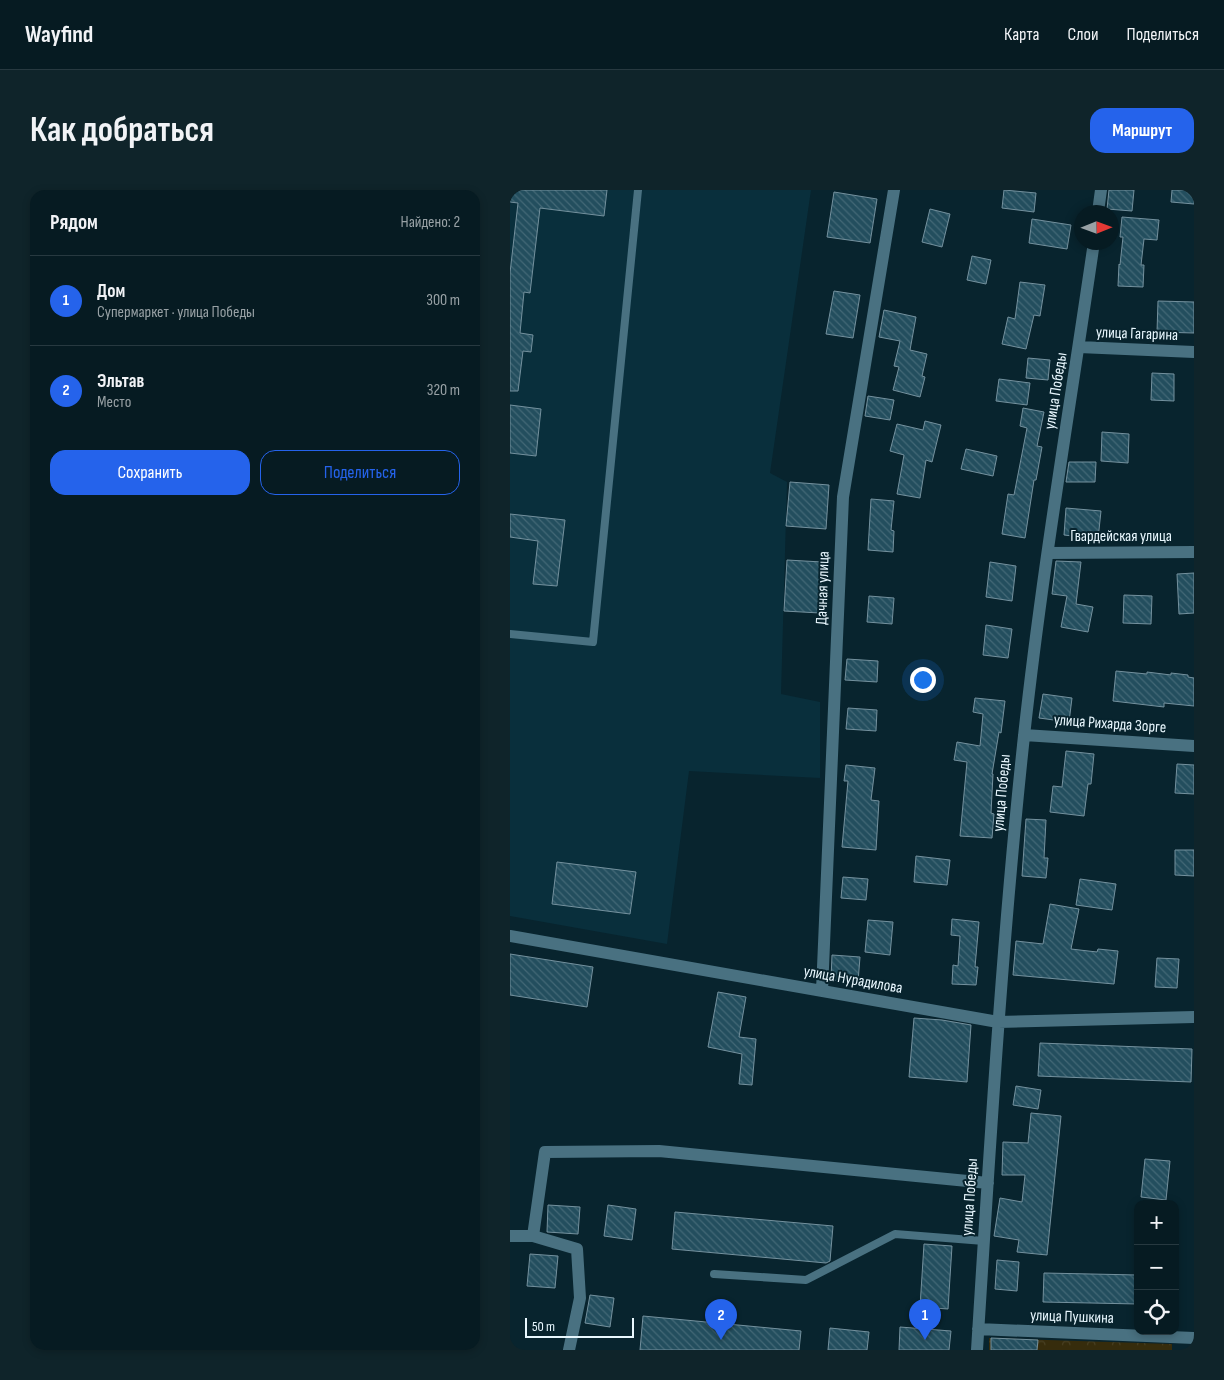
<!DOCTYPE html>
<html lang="ru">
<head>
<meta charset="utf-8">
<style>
	body { margin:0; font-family:"Sofia Sans Condensed",sans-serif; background:#0f242a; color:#f1f3f6 }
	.controls { position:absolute; right:15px; bottom:15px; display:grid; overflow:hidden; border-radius:10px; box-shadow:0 2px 8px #0003 }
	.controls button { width:45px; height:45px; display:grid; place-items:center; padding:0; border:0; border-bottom:1px solid #273940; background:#061b22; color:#f1f3f6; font:25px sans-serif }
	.compass { position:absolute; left:564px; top:15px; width:45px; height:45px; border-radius:50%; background:#061b22; box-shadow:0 2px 8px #0003; rotate:89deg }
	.scale { position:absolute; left:15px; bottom:12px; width:109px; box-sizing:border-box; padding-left:5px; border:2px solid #e8f7fe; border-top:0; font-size:14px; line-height:18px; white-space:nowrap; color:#e8f7fe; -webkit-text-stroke:4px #08242e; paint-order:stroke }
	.you { position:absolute; left:412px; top:489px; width:18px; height:18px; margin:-12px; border:4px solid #fff; border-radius:50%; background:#1a73e8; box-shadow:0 0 0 8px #1a73e833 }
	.badge { display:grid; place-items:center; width:32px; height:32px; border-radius:50%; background:#2563eb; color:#fff; font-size:16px; font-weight:700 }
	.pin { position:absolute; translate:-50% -41px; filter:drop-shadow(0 1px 2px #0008) }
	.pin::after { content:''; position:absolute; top:26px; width:18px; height:15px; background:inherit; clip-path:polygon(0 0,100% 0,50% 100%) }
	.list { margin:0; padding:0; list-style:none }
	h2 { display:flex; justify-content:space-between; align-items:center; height:65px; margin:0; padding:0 20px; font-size:21px }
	h2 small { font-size:16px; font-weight:400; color:#98a1a5 }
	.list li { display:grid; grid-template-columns:32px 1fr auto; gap:15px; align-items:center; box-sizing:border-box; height:90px; padding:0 20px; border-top:1px solid #273940 }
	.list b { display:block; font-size:19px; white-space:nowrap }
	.list p { margin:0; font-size:16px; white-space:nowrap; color:#98a1a5 }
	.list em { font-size:16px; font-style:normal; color:#98a1a5 }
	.actions { display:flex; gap:10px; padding:15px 20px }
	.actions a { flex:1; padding:11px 0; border:1px solid #2563eb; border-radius:15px; text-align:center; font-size:18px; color:#2563eb }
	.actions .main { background:#2563eb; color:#fff }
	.icon { flex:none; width:28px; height:28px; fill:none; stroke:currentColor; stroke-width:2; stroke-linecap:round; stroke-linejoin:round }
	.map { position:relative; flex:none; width:684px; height:1160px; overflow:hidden; border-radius:15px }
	header { display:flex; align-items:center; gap:30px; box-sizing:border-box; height:70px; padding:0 25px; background:#061b22; border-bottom:1px solid #273940 }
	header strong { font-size:24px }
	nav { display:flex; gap:28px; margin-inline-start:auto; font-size:18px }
	.intro { display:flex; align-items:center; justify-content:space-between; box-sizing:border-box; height:120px; padding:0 30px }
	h1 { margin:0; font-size:35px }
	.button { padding:12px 22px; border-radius:15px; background:#2563eb; color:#fff; font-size:18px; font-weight:700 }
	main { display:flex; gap:30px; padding:0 30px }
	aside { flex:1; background:#061b22; border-radius:15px; box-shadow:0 2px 8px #0003 }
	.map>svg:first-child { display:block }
	.built { fill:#092f3c }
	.park { fill:url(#park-crowns) }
	.building { fill:url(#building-back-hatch); stroke:#74919e }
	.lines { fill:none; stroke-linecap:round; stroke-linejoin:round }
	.service { stroke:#497181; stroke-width:8 }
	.minor { stroke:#497181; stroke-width:12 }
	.labels { text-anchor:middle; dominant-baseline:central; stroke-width:4; stroke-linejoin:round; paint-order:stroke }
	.street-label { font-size:16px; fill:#e8f7fe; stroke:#08242e }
</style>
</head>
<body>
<header>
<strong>Wayfind</strong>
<nav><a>Карта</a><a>Слои</a><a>Поделиться</a></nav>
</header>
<div class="intro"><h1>Как добраться</h1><a class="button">Маршрут</a></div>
<main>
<aside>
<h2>Рядом<small>Найдено: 2</small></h2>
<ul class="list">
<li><span class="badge">1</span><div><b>Дом</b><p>Супермаркет · улица Победы</p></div><em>300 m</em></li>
<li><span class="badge">2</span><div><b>Эльтав</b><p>Место</p></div><em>320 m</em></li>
</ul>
<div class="actions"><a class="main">Сохранить</a><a>Поделиться</a></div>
</aside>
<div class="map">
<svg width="684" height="1160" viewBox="0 0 684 1160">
	<defs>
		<pattern id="park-crowns" width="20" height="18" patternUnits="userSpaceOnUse" patternTransform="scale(1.25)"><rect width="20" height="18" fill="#362c0c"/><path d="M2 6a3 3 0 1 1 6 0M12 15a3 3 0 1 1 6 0" fill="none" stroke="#494124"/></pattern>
		<pattern id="building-back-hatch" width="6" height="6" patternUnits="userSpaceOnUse" patternTransform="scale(1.25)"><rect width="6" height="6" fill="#234e5e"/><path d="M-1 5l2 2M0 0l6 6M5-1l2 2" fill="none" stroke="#436876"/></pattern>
	</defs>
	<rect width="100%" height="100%" fill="#08242e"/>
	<path class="built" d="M 0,0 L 301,0 L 260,283 L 277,292 L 271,504 L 310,512 L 310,588 L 179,581 L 157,754 L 0,726 Z"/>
	<path class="park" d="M 479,1148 L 662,1154 L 662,1160 L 479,1160 Z"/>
	<path class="building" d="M 0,0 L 97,0 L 94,26 L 30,18 L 20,103 L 14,102 L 10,143 L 23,145 L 21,162 L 13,161 L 8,201 L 0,201 L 0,83 L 8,13 L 0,12 Z
		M 494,0 L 526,3 L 524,22 L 492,18 Z
		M 599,0 L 624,0 L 622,21 L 597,19 Z
		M 662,0 L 684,0 L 684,14 L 661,12 Z
		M 324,2 L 367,9 L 360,53 L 317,47 Z
		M 420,19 L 440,24 L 432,57 L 412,52 Z
		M 612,27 L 649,30 L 647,50 L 634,49 L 631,75 L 634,75 L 633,97 L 608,96 L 609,74 L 610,75 L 613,47 L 610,47 Z
		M 522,29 L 561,35 L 557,59 L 519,53 Z
		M 462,66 L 481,70 L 476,94 L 457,90 Z
		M 510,92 L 535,95 L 530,126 L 524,125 L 516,159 L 492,154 L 498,127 L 505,129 Z
		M 324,101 L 350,105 L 343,148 L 316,144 Z
		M 648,111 L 684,112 L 684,143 L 647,142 Z
		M 374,120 L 406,127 L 400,160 L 417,164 L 412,186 L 415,187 L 410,207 L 383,200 L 389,177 L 384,176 L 390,151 L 369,147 Z
		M 518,168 L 540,170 L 538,190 L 516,188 Z
		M 642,183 L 664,184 L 664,211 L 641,210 Z
		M 489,189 L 520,193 L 517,215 L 486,211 Z
		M 358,206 L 384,210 L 380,230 L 355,226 Z
		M 0,215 L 31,219 L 26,266 L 0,263 Z
		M 513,218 L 534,222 L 527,256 L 532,257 L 526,290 L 524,290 L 515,348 L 492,344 L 498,304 L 504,305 L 517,238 L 510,236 Z
		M 415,231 L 431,235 L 422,272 L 416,270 L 410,308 L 387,304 L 394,265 L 380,261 L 387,234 L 413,240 Z
		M 592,242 L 619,244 L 618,273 L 591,271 Z
		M 456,259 L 487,266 L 483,286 L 451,279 Z
		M 559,272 L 586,272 L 585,292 L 556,292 Z
		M 280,292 L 319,295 L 316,339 L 276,336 Z
		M 361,309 L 384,311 L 381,340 L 384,341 L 383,362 L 358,360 Z
		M 556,318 L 591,321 L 588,349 L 554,345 Z
		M 0,324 L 55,330 L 47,396 L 23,394 L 28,351 L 0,347 Z
		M 277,370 L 312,372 L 310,423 L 274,421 Z
		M 546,371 L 571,372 L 566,414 L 583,417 L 578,442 L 551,437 L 557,406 L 542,404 Z
		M 480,372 L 506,376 L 502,411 L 476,407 Z
		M 684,383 L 684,423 L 669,424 L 667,384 Z
		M 614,405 L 642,406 L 641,434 L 613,433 Z
		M 359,406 L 384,408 L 382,434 L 357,432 Z
		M 476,435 L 502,439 L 498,468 L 473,465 Z
		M 337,469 L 368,471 L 367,492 L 335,490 Z
		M 606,481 L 637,484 L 637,482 L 661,485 L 661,483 L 678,485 L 678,487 L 684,488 L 684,516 L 654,513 L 654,517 L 603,511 Z
		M 533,504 L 562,508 L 559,532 L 529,528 Z
		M 465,508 L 495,511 L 491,543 L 489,542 L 482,584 L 483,584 L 481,623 L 484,624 L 482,648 L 450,646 L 457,572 L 444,570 L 447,552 L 470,556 L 473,524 L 463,522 Z
		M 338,518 L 367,520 L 366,541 L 336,539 Z
		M 556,561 L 584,564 L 581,594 L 578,594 L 574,626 L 540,622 L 543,596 L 552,597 Z
		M 667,574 L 684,575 L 684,604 L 665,603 Z
		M 336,575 L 365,578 L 361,610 L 369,611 L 366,660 L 332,657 L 338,591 L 334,591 Z
		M 516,629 L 536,630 L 534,668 L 538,668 L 536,688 L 512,686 Z
		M 665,660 L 684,660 L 684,686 L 665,685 Z
		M 406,666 L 440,670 L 437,695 L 404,692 Z
		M 47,672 L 126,682 L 120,724 L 42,714 Z
		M 333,687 L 358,689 L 356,710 L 331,708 Z
		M 570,689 L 606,694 L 602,720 L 566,715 Z
		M 540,714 L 569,719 L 561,759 L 587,762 L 588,759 L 608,761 L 604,794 L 503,785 L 506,751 L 533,754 Z
		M 442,729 L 469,732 L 465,777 L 468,777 L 466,795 L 442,794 L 443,775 L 448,776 L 450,746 L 441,745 Z
		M 358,730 L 383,732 L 380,765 L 355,762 Z
		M 0,764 L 83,777 L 77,817 L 0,805 Z
		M 322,765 L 350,767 L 348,792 L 321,790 Z
		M 647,768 L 669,769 L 667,798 L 645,797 Z
		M 208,802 L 236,807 L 229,847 L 246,849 L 242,895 L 229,894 L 232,864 L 198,857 Z
		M 404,828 L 432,830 L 461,835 L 457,892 L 399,887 Z
		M 530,853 L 682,859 L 681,892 L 528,886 Z
		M 506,896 L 531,900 L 528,919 L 503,915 Z
		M 521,923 L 551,926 L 537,1065 L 507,1062 L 509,1050 L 484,1046 L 490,1008 L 512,1012 L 515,985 L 492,985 L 493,952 L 518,953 Z
		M 635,969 L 660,971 L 656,1010 L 631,1007 Z
		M 38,1015 L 70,1017 L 68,1044 L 37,1042 Z
		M 98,1015 L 126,1019 L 122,1050 L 94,1046 Z
		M 165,1022 L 323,1036 L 320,1071 L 316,1073 L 162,1059 Z
		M 414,1054 L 442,1056 L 438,1119 L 410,1117 Z
		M 20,1064 L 48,1066 L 45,1098 L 17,1096 Z
		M 487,1070 L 509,1072 L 507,1101 L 485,1099 Z
		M 534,1083 L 628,1085 L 628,1114 L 533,1112 Z
		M 80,1105 L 104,1108 L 100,1137 L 75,1133 Z
		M 133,1126 L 291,1141 L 289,1160 L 130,1160 Z
		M 390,1137 L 441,1141 L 439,1160 L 389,1160 Z
		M 320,1138 L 359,1142 L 357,1160 L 318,1160 Z
		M 481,1148 L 528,1150 L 527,1160 L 481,1160 Z"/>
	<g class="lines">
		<path class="service" d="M 0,444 L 83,452 L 128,0
			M 204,1084 L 296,1090 L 385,1044 L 474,1051"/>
		<path class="minor" d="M 588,22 L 591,0
			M 569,157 L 684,162
			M 538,363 L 684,362
			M 514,545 L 684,556
			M 0,746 L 488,832 L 684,827
			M 312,801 L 333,307 L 384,0
			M 0,1046 L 23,1046 L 35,962 L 149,961 L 478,993
			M 23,1046 L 67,1059 L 70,1108 L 59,1160
			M 468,1139 L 684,1148
			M 467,1160 C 480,955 492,750 514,546 C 532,381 560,217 584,52"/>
	</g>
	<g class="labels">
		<g class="street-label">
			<text transform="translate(627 144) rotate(2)">улица Гагарина</text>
			<text transform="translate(546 201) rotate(-81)">улица Победы</text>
			<text x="611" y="346">Гвардейская улица</text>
			<text transform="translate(313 398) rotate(-88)">Дачная улица</text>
			<text transform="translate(600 534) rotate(4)">улица Рихарда Зорге</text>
			<text transform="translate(492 603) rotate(-85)">улица Победы</text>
			<text transform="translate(343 790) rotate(10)">улица Нурадилова</text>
			<text transform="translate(460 1007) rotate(-86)">улица Победы</text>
			<text transform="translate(562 1127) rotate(2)">улица Пушкина</text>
		</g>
	</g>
</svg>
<div class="controls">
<button>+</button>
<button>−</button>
<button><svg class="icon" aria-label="locate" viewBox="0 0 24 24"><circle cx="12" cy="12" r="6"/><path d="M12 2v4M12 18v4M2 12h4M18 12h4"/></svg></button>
</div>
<svg class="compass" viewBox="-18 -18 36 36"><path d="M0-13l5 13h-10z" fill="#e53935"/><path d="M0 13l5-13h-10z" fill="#98a1a5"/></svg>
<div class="scale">50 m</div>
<div class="you"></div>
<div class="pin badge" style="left:415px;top:1150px">1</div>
<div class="pin badge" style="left:211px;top:1150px">2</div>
</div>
</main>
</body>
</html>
